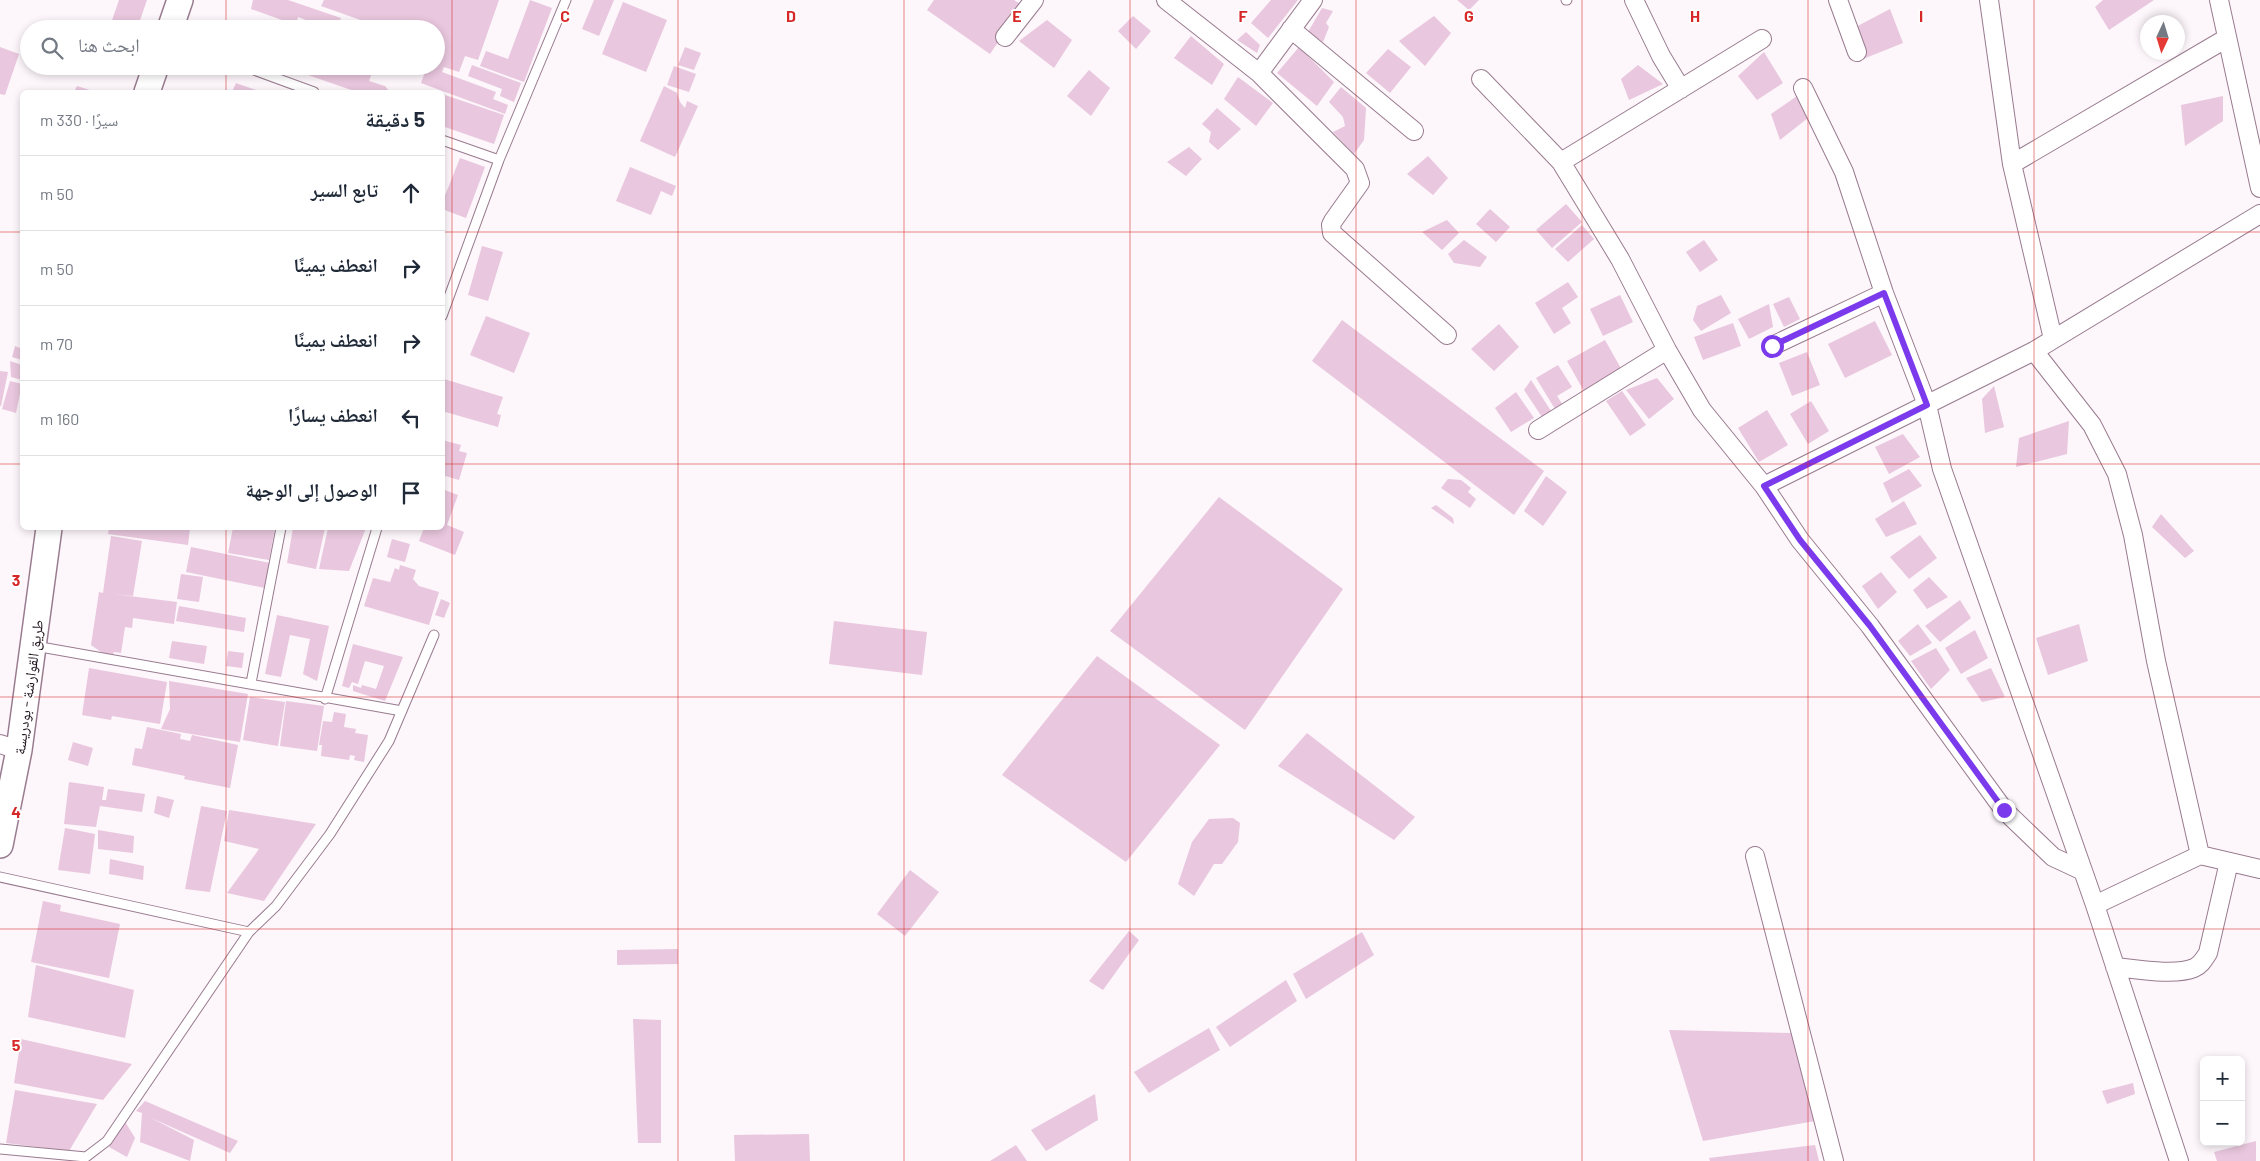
<!DOCTYPE html>
<html lang="ar">
<head>
<meta charset="utf-8">
<style>
	body { margin:0; font-family:Barlow,"Noto Naskh Arabic",sans-serif; background:#f6f6f7; color:#1f2937; direction:rtl }
	.controls { position:absolute; right:15px; bottom:15px; display:grid; overflow:hidden; border-radius:8px; box-shadow:0 2px 8px #0003 }
	.controls button { width:45px; height:45px; display:grid; place-items:center; padding:0; border:0; border-bottom:1px solid #e0e1e3; background:#fff; color:#1f2937; font:25px sans-serif }
	.compass { position:absolute; left:2140px; top:15px; width:45px; height:45px; border-radius:50%; background:#fff; box-shadow:0 2px 8px #0003; rotate:184deg }
	.stop { position:absolute; width:15px; height:15px; margin:-11px; border:4px solid #7c3aed; border-radius:50%; background:#fff }
	.stop.end { background:#7c3aed; border-color:#fff; box-shadow:0 1px 5px #0008 }
	.list { margin:0; padding:0; list-style:none }
	h2 { display:flex; justify-content:space-between; align-items:center; height:65px; margin:0; padding:0 20px; font-size:21px }
	h2 small { font-size:16px; font-weight:400; color:#747a83 }
	.list li { display:grid; grid-template-columns:32px 1fr auto; gap:15px; align-items:center; box-sizing:border-box; height:75px; padding:0 20px; border-top:1px solid #e0e1e3 }
	.list b { display:block; font-size:19px; white-space:nowrap }
	.list em { font-size:16px; font-style:normal; color:#747a83 }
	.icon { flex:none; width:28px; height:28px; fill:none; stroke:currentColor; stroke-width:2; stroke-linecap:round; stroke-linejoin:round }
	.map { position:relative; flex:none; width:2260px; height:1161px; overflow:hidden; direction:ltr }
	.search { position:absolute; background:#fff; box-shadow:0 2px 8px #0003; left:20px; top:20px; width:425px; height:55px; display:flex; align-items:center; gap:12px; box-sizing:border-box; padding:0 18px; border-radius:28px; color:#747a83; font-size:19px }
	.panel { position:absolute; background:#fff; box-shadow:0 2px 8px #0003; left:20px; top:90px; width:425px; height:440px; border-radius:8px; direction:rtl }
	.map>svg:first-child { display:block }
	.building { fill:#e9c7de }
	.lines { fill:none; stroke-linecap:round; stroke-linejoin:round }
	.service-casing { stroke:#997b8f; stroke-width:11 }
	.minor-casing { stroke:#997b8f; stroke-width:20 }
	.secondary-casing { stroke:#997b8f; stroke-width:28 }
	.service { stroke:#fff; stroke-width:9 }
	.minor { stroke:#fff; stroke-width:18 }
	.secondary { stroke:#fff; stroke-width:25 }
	.route { stroke:#7c3aed; stroke-width:6 }
	.grid { fill:none; stroke:#d62828; stroke-width:1; stroke-opacity:0.55 }
	.labels { text-anchor:middle; dominant-baseline:central; stroke-width:4; stroke-linejoin:round; paint-order:stroke }
	.street-label { font-size:15px; fill:#20151d; stroke:#fff }
	.grid-label { font-size:16px; text-anchor:middle; font-weight:bold; fill:#d62828; stroke:#fff; stroke-width:4; stroke-linejoin:round; paint-order:stroke }
</style>
</head>
<body>
<div class="map">
<svg width="2260" height="1161" viewBox="0 0 2260 1161">
	<rect width="100%" height="100%" fill="#fdf6fb"/>
	<path class="building" d="M 119,0 L 147,0 L 137,29 L 109,29 Z
		M 253,0 L 288,0 L 341,18 L 336,29 L 330,29 L 298,17 L 296,25 L 251,9 Z
		M 324,0 L 499,0 L 478,60 L 465,56 L 459,72 L 444,67 L 442,72 L 496,92 L 493,99 L 508,105 L 505,114 L 421,83 L 427,66 L 436,66 L 436,29 L 386,29 L 321,6 Z
		M 530,0 L 552,8 L 524,82 L 480,66 L 486,51 L 508,59 Z
		M 594,0 L 614,0 L 599,36 L 582,29 Z
		M 934,0 L 1014,0 L 1023,6 L 990,54 L 927,10 Z
		M 1271,0 L 1298,0 L 1268,38 L 1251,23 Z
		M 1457,0 L 1479,0 L 1469,10 Z
		M 2103,0 L 2154,0 L 2109,30 L 2095,7 Z
		M 623,2 L 667,20 L 646,72 L 602,54 Z
		M 1322,8 L 1333,11 L 1326,23 L 1329,27 L 1323,42 L 1308,32 Z
		M 1890,9 L 1903,43 L 1863,59 L 1850,30 Z
		M 1133,16 L 1151,31 L 1136,49 L 1118,31 Z
		M 1434,16 L 1451,33 L 1425,66 L 1399,41 Z
		M 1047,20 L 1072,40 L 1054,68 L 1019,41 Z
		M 347,22 L 368,28 L 368,29 L 344,29 Z
		M 1246,32 L 1260,45 L 1257,53 L 1237,40 Z
		M 1191,36 L 1224,64 L 1212,85 L 1174,58 Z
		M 0,47 L 19,54 L 5,95 L 0,94 Z
		M 685,47 L 701,53 L 694,70 L 678,65 Z
		M 1299,47 L 1334,82 L 1317,106 L 1277,73 Z
		M 1388,49 L 1411,67 L 1390,93 L 1366,73 Z
		M 1764,52 L 1783,83 L 1757,100 L 1738,76 Z
		M 472,65 L 521,83 L 514,102 L 500,96 L 502,89 L 468,76 Z
		M 1638,65 L 1663,84 L 1629,100 L 1621,79 Z
		M 282,66 L 361,66 L 373,70 L 369,81 L 385,86 L 390,92 L 357,92 Z
		M 674,66 L 696,74 L 689,92 L 667,85 Z
		M 1089,70 L 1110,88 L 1091,116 L 1067,96 Z
		M 1238,77 L 1273,103 L 1256,126 L 1224,99 Z
		M 236,83 L 262,92 L 232,92 Z
		M 77,86 L 96,92 L 74,92 Z
		M 664,86 L 677,93 L 680,102 L 685,108 L 687,101 L 698,106 L 675,157 L 640,141 Z
		M 1341,87 L 1366,108 L 1364,140 L 1354,154 L 1333,132 L 1345,126 L 1343,117 L 1329,102 Z
		M 442,94 L 504,115 L 494,144 L 442,126 Z
		M 1797,96 L 1808,118 L 1780,140 L 1771,114 Z
		M 2223,96 L 2223,121 L 2185,146 L 2181,105 Z
		M 1217,108 L 1241,129 L 1218,150 L 1209,142 L 1211,132 L 1202,124 Z
		M 1189,147 L 1202,159 L 1186,176 L 1167,162 Z
		M 1428,156 L 1448,178 L 1433,195 L 1407,174 Z
		M 460,158 L 485,167 L 466,218 L 442,209 L 442,203 Z
		M 630,167 L 676,186 L 672,196 L 661,191 L 651,215 L 616,201 Z
		M 1566,204 L 1582,222 L 1552,248 L 1536,230 Z
		M 1490,209 L 1510,227 L 1496,242 L 1476,224 Z
		M 1447,220 L 1459,233 L 1442,250 L 1422,232 Z
		M 1582,225 L 1594,239 L 1568,262 L 1555,249 Z
		M 1464,240 L 1487,257 L 1480,267 L 1454,263 L 1448,254 Z
		M 1704,240 L 1718,260 L 1700,272 L 1686,252 Z
		M 482,246 L 503,252 L 488,301 L 468,295 Z
		M 1568,282 L 1578,297 L 1562,308 L 1571,323 L 1554,334 L 1535,303 Z
		M 1620,295 L 1633,322 L 1603,336 L 1590,309 Z
		M 1721,295 L 1731,313 L 1701,331 L 1693,320 L 1697,306 Z
		M 1789,297 L 1800,319 L 1784,327 L 1773,304 Z
		M 1769,304 L 1773,327 L 1749,339 L 1738,319 Z
		M 486,316 L 530,333 L 514,373 L 470,355 Z
		M 1342,320 L 1544,471 L 1514,515 L 1312,361 Z
		M 1875,321 L 1892,355 L 1845,378 L 1828,344 Z
		M 1733,323 L 1741,346 L 1703,360 L 1694,337 Z
		M 1499,324 L 1519,347 L 1494,371 L 1471,349 Z
		M 1605,340 L 1623,372 L 1585,393 L 1567,361 Z
		M 15,346 L 22,349 L 22,360 L 12,357 Z
		M 1807,352 L 1820,385 L 1792,396 L 1779,363 Z
		M 10,361 L 22,365 L 22,380 L 11,377 Z
		M 1558,365 L 1572,387 L 1557,396 L 1563,405 L 1555,409 L 1536,378 Z
		M 0,371 L 8,372 L 1,406 L 0,406 Z
		M 1657,378 L 1674,399 L 1649,419 L 1626,390 Z
		M 444,379 L 503,397 L 497,414 L 501,415 L 498,427 L 442,411 Z
		M 1531,380 L 1551,411 L 1542,417 L 1524,390 Z
		M 10,381 L 22,384 L 16,413 L 2,409 Z
		M 1994,386 L 2004,427 L 1985,433 L 1982,399 Z
		M 1622,391 L 1646,425 L 1630,436 L 1606,401 Z
		M 1516,392 L 1534,418 L 1511,432 L 1495,408 Z
		M 1811,401 L 1829,431 L 1808,444 L 1790,414 Z
		M 1767,410 L 1788,445 L 1759,462 L 1738,428 Z
		M 2069,421 L 2067,454 L 2016,467 L 2019,438 Z
		M 1903,434 L 1920,457 L 1889,474 L 1875,447 Z
		M 442,440 L 461,445 L 459,451 L 467,453 L 459,480 L 442,475 Z
		M 1909,469 L 1922,486 L 1892,503 L 1883,483 Z
		M 1546,476 L 1567,492 L 1543,526 L 1524,511 Z
		M 1448,479 L 1461,480 L 1471,488 L 1468,492 L 1476,499 L 1470,508 L 1441,488 Z
		M 442,489 L 458,495 L 447,525 L 464,532 L 455,555 L 419,541 L 424,528 L 442,528 Z
		M 1219,497 L 1343,589 L 1245,730 L 1110,631 Z
		M 1904,501 L 1917,524 L 1886,537 L 1875,519 Z
		M 1436,505 L 1453,518 L 1454,524 L 1431,508 Z
		M 2161,514 L 2194,551 L 2185,558 L 2152,527 Z
		M 109,528 L 190,528 L 188,545 L 108,534 Z
		M 233,528 L 275,528 L 269,560 L 228,553 Z
		M 293,528 L 325,528 L 316,569 L 287,563 Z
		M 328,528 L 366,528 L 349,571 L 319,569 Z
		M 1920,535 L 1937,558 L 1909,579 L 1890,557 Z
		M 111,536 L 142,541 L 133,596 L 113,594 L 177,602 L 174,624 L 133,618 L 132,628 L 125,627 L 121,653 L 114,652 L 113,655 L 104,654 L 91,645 L 99,592 L 103,593 Z
		M 392,539 L 410,544 L 405,562 L 387,557 Z
		M 191,547 L 270,563 L 265,588 L 186,572 Z
		M 400,565 L 416,570 L 413,579 L 419,586 L 439,592 L 429,625 L 364,606 L 373,578 L 390,582 L 395,568 L 399,570 Z
		M 1881,572 L 1897,592 L 1878,609 L 1862,586 Z
		M 181,574 L 203,577 L 199,602 L 177,599 Z
		M 1929,577 L 1948,597 L 1927,609 L 1913,590 Z
		M 441,599 L 450,603 L 444,618 L 435,615 Z
		M 1960,600 L 1971,618 L 1940,642 L 1925,626 Z
		M 179,606 L 246,618 L 244,632 L 176,621 Z
		M 277,615 L 329,626 L 317,681 L 303,674 L 310,639 L 290,635 L 281,677 L 265,674 Z
		M 834,621 L 927,632 L 922,675 L 829,664 Z
		M 1918,624 L 1932,643 L 1910,656 L 1898,641 Z
		M 2079,624 L 2088,661 L 2048,675 L 2036,638 Z
		M 1975,630 L 1988,658 L 1961,674 L 1945,648 Z
		M 172,641 L 207,646 L 204,664 L 169,658 Z
		M 353,644 L 403,657 L 385,701 L 353,691 L 353,685 L 361,688 L 362,685 L 376,689 L 384,666 L 365,661 L 358,684 L 352,682 L 349,688 L 342,686 Z
		M 1936,648 L 1950,670 L 1931,689 L 1911,661 Z
		M 228,651 L 244,653 L 242,668 L 226,666 Z
		M 1097,656 L 1220,745 L 1126,862 L 1002,775 Z
		M 89,668 L 167,682 L 160,724 L 112,716 L 111,720 L 82,715 Z
		M 1991,668 L 2005,697 L 1982,702 L 1966,678 Z
		M 169,681 L 248,694 L 240,742 L 161,729 L 170,709 Z
		M 250,697 L 285,702 L 278,746 L 243,740 Z
		M 286,701 L 324,706 L 317,751 L 280,746 Z
		M 334,712 L 346,714 L 344,727 L 356,729 L 355,733 L 368,735 L 364,762 L 354,760 L 355,756 L 350,755 L 349,760 L 321,756 L 322,745 L 319,745 L 323,721 L 332,722 Z
		M 147,727 L 181,734 L 180,739 L 190,741 L 192,735 L 238,745 L 230,788 L 184,779 L 185,776 L 132,765 L 135,748 L 142,749 Z
		M 1307,733 L 1415,817 L 1394,840 L 1278,766 Z
		M 73,742 L 93,748 L 88,766 L 68,760 Z
		M 69,782 L 104,787 L 102,800 L 106,800 L 108,789 L 145,794 L 142,812 L 100,806 L 96,827 L 64,824 Z
		M 157,796 L 174,800 L 169,818 L 154,813 Z
		M 201,806 L 227,811 L 210,892 L 185,889 Z
		M 229,810 L 316,824 L 264,901 L 227,893 L 259,849 L 224,841 Z
		M 1233,818 L 1240,823 L 1238,842 L 1222,864 L 1214,864 L 1194,896 L 1178,884 L 1192,842 L 1209,819 Z
		M 65,828 L 95,834 L 90,874 L 58,870 Z
		M 98,830 L 134,836 L 133,853 L 98,849 Z
		M 110,859 L 144,866 L 143,880 L 109,874 Z
		M 910,870 L 939,892 L 905,936 L 877,914 Z
		M 43,901 L 61,905 L 60,911 L 120,924 L 109,978 L 31,962 Z
		M 1129,931 L 1139,940 L 1103,990 L 1089,981 Z
		M 1362,932 L 1374,955 L 1306,999 L 1293,974 Z
		M 678,949 L 678,964 L 617,965 L 617,950 Z
		M 36,965 L 134,990 L 125,1038 L 28,1017 Z
		M 1286,980 L 1297,1001 L 1230,1047 L 1216,1027 Z
		M 633,1019 L 661,1020 L 661,1143 L 638,1143 Z
		M 1209,1028 L 1220,1050 L 1149,1093 L 1134,1072 Z
		M 1669,1030 L 1793,1033 L 1815,1121 L 1703,1141 Z
		M 21,1039 L 132,1064 L 103,1100 L 14,1083 Z
		M 2133,1083 L 2135,1094 L 2107,1104 L 2102,1091 Z
		M 15,1090 L 97,1104 L 69,1151 L 6,1143 Z
		M 1095,1094 L 1098,1120 L 1046,1151 L 1031,1130 Z
		M 145,1101 L 238,1141 L 230,1153 L 151,1118 L 194,1140 L 190,1161 L 140,1142 L 142,1113 L 136,1111 Z
		M 124,1120 L 135,1138 L 127,1157 L 109,1147 Z
		M 809,1134 L 810,1161 L 735,1161 L 734,1135 Z
		M 2256,1141 L 2256,1161 L 2217,1161 L 2214,1152 Z
		M 1016,1145 L 1027,1161 L 990,1161 Z
		M 1815,1145 L 1819,1161 L 1710,1161 L 1709,1158 Z"/>
	<g class="lines">
		<g class="service-casing">
			<path id="service" d="M 1566,0 L 1567,0
				M 243,66 L 314,92
				M 442,140 L 499,160
				M 442,316 L 499,160 L 566,0
				M 35,646 L 402,711
				M 251,683 L 281,528
				M 325,699 L 377,528
				M 0,877 L 249,932
				M 0,1149 L 86,1157 L 107,1141 L 249,932 L 276,906 L 330,834 L 389,741 L 434,635"/>
		</g>
		<g class="minor-casing">
			<path id="minor" d="M 1166,0 L 1259,73 L 1355,169 L 1360,183 L 1333,221 L 1331,225 L 1332,233 L 1447,335
				M 1634,0 L 1661,56 L 1681,89
				M 1838,0 L 1857,52
				M 1989,0 L 2012,164 L 2053,339
				M 2219,0 L 2260,188
				M 1291,29 L 1414,131
				M 1005,37 L 1034,0
				M 1259,73 L 1313,0
				M 1481,79 L 1561,162 L 1620,259 L 1667,350 L 1702,410 L 1764,486 L 1800,540 L 1870,626 L 2004,810 L 2053,857 L 2083,871
				M 1803,88 L 1844,172 L 1884,293 L 1927,405 L 1942,469 L 2095,905 L 2179,1161
				M 1561,162 L 1762,39
				M 2012,164 L 2227,38
				M 1772,346 L 1884,293
				M 2034,351 L 2092,425 L 2117,474 L 2133,535 L 2156,661 L 2200,855
				M 1538,430 L 1667,350
				M 1764,486 L 2034,351 L 2260,214
				M 0,744 L 19,750
				M 1755,856 L 1834,1161
				M 2095,905 L 2200,855 L 2260,869
				M 2115,967 C 2136,969 2175,976 2194,968 C 2201,965 2204,959 2208,953 L 2229,862"/>
		</g>
		<g class="secondary-casing">
			<path id="secondary" d="M 170,29 L 180,0
				M 147,92 L 156,66
				M 0,845 L 19,750 L 49,528"/>
		</g>
		<use href="#service" class="service"/>
		<use href="#minor" class="minor"/>
		<use href="#secondary" class="secondary"/>
	</g>
	<g class="lines">
		<path class="route" d="M 1772,346 L 1884,293 L 1927,405 L 1764,486 L 1800,540 L 1870,626 L 2004,810"/>
	</g>
	<path class="grid" d="M 226,0 L 226,29M 452,0 L 452,1161M 678,0 L 678,1161M 904,0 L 904,1161M 1130,0 L 1130,1161M 1356,0 L 1356,1161M 1582,0 L 1582,1161M 1808,0 L 1808,1161M 2034,0 L 2034,1161M 226,66 L 226,92M 0,232 L 22,232M 442,232 L 2260,232M 0,464 L 22,464M 442,464 L 2260,464M 226,528 L 226,1161M 0,697 L 2260,697M 0,929 L 2260,929"/>
	<g class="labels">
		<g class="street-label">
			<text transform="translate(28 687) rotate(-82)">طريق القوارشة - بودريسة</text>
		</g>
	</g>
	<g class="grid-label">
		<text x="565" y="22">C</text>
		<text x="791" y="22">D</text>
		<text x="1017" y="22">E</text>
		<text x="1243" y="22">F</text>
		<text x="1469" y="22">G</text>
		<text x="1695" y="22">H</text>
		<text x="1921" y="22">I</text>
		<text x="16" y="586">3</text>
		<text x="16" y="818">4</text>
		<text x="16" y="1051">5</text>
	</g>
</svg>
<div class="controls">
<button>+</button>
<button>−</button>
</div>
<svg class="compass" viewBox="-18 -18 36 36"><path d="M0-13l5 13h-10z" fill="#e53935"/><path d="M0 13l5-13h-10z" fill="#747a83"/></svg>
<div class="stop" style="left:1772px;top:346px"></div>
<div class="stop end" style="left:2004px;top:810px"></div>
<div class="search"><svg class="icon" aria-label="search" viewBox="0 0 24 24"><circle cx="10" cy="10" r="6"/><path d="M15 15l6 6"/></svg>ابحث هنا</div>
<section class="panel">
<h2>5 دقيقة<small>سيرًا · 330 m</small></h2>
<ul class="list">
<li><svg class="icon" aria-label="ahead" viewBox="0 0 24 24"><path d="M12 20V5M6 11l6-6 6 6"/></svg><div><b>تابع السير</b></div><em>50 m</em></li>
<li><svg class="icon" aria-label="right" viewBox="0 0 24 24"><path d="M7 20v-9h11M14 6l5 5-5 5"/></svg><div><b>انعطف يمينًا</b></div><em>50 m</em></li>
<li><svg class="icon" aria-label="right" viewBox="0 0 24 24"><path d="M7 20v-9h11M14 6l5 5-5 5"/></svg><div><b>انعطف يمينًا</b></div><em>70 m</em></li>
<li><svg class="icon" aria-label="left" viewBox="0 0 24 24"><path d="M17 20v-9H6M10 6l-5 5 5 5"/></svg><div><b>انعطف يسارًا</b></div><em>160 m</em></li>
<li><svg class="icon" aria-label="arrive" viewBox="0 0 24 24"><path d="M6 21V4h12l-3 4 3 4H6"/></svg><div><b>الوصول إلى الوجهة</b></div></li>
</ul>
</section>
</div>
</body>
</html>
